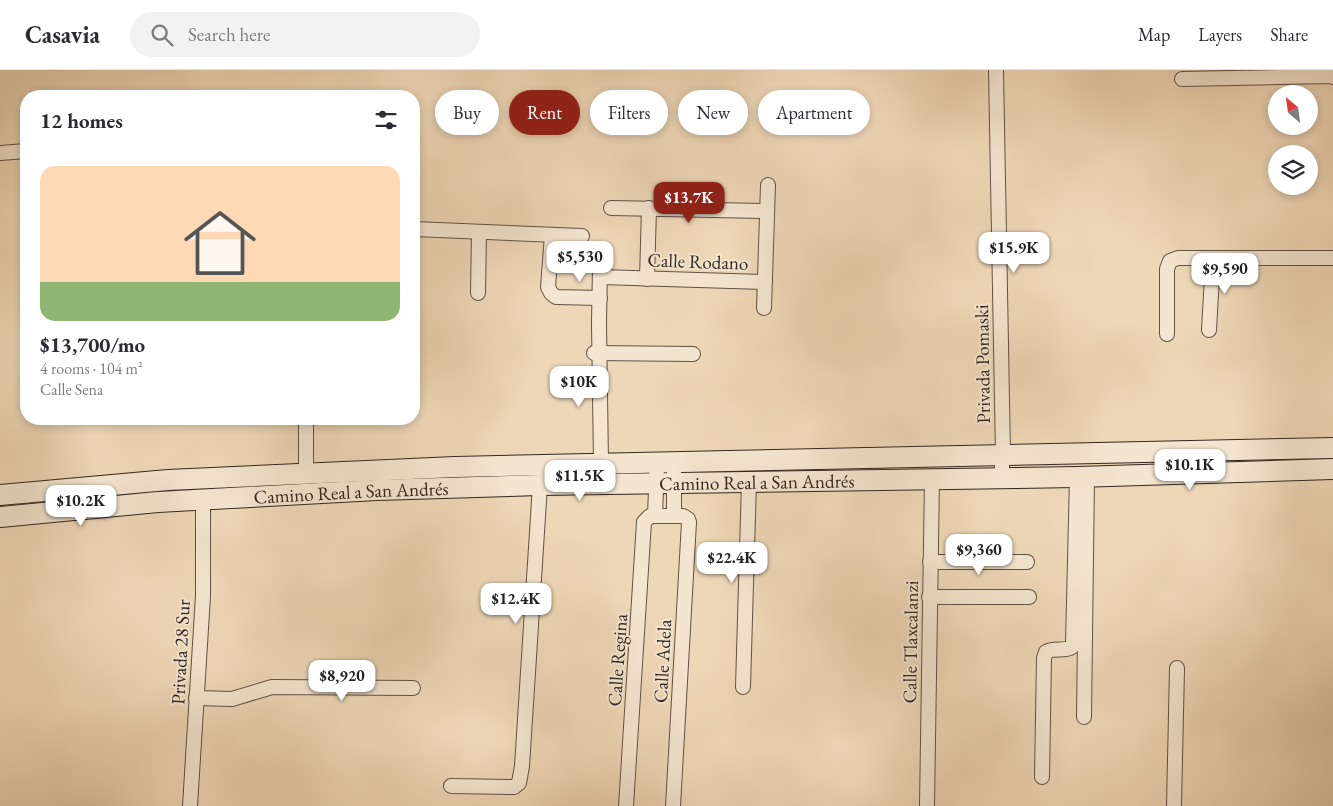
<!DOCTYPE html>
<html lang="en">
<head>
<meta charset="utf-8">
<style>
  :root { --surface:#fff; --page:#f2f2f3; --text:#2b2b33; --muted:#7c7c81; --line:#e1e1e2; --accent:#8f2418 }
  body { margin:0; font-family:"EB Garamond",serif; background:var(--page); color:var(--text); height:100vh; display:flex; flex-direction:column; font-size:19px; white-space:nowrap }
  * { box-sizing:border-box; margin:0 }
  p { font-size:16px; color:var(--muted) }
  .icon { flex:none; width:28px; height:28px; fill:none; stroke:currentColor; stroke-width:2; stroke-linecap:round; stroke-linejoin:round }
  .map { position:relative; flex:1; overflow:hidden }
  .drawer { position:absolute; left:20px; top:20px; width:400px; height:335px; display:flex; flex-direction:column; background:var(--surface); border-radius:20px; box-shadow:0 2px 8px #0003 }
  .drawer>* { flex:none }
  .hud { position:absolute; left:435px; top:20px; width:475px; height:45px; display:flex; gap:10px }
  .needle { width:32px; rotate:331deg }
  .controls { position:absolute; left:1268px; top:15px; display:grid; gap:10px }
  .controls a { display:grid; place-items:center; width:50px; height:50px; border-radius:50%; background:var(--surface); box-shadow:0 2px 8px #0003; font-size:25px }
  .price { position:absolute; translate:-50% -42px; padding:0 11px; border-radius:10px; background:#fff; color:#222; font-size:16px; line-height:32px; filter:drop-shadow(0 1px 2px #0008) }
  .price::after { content:''; position:absolute; left:50%; top:30px; width:15px; height:11px; margin-left:-8px; background:inherit; clip-path:polygon(0 0,100% 0,50% 100%) }
  .price.on { background:var(--accent); color:#fff }
  ul { padding:0; list-style:none }
  li { display:grid; align-content:center; gap:10px; height:265px; padding:0 20px }
  li+li { border-top:1px solid var(--line) }
  li span { display:grid; place-items:center; height:155px; border-radius:15px; color:#555 }
  li>.icon { margin-inline-start:auto }
  span .icon { width:90px; height:90px; fill:#fffc; stroke-width:1 }
  li b { font-size:21px }
  h2 { display:flex; justify-content:space-between; align-items:center; height:60px; padding:0 20px; font-size:21px }
  .chip { padding:0 18px; border-radius:22px; background:var(--surface); box-shadow:0 2px 8px #0003; font-size:18px; line-height:45px }
  .chip.on { background:var(--accent); color:#fff }
  header { display:flex; align-items:center; gap:30px; box-sizing:border-box; height:70px; padding:0 25px; background:var(--surface); border-bottom:1px solid var(--line) }
  header strong { font-size:24px }
  nav { display:flex; gap:28px; margin-inline-start:auto; font-size:18px }
  .search { width:350px; height:45px; background:var(--page); display:flex; align-items:center; gap:12px; box-sizing:border-box; padding:0 18px; border-radius:28px; color:var(--muted); font-size:19px }
  .map>svg:first-child { display:block }
  .lines { fill:none; stroke-linecap:round; stroke-linejoin:round }
  .minor-casing { stroke:#615244; stroke-width:16 }
  .secondary-casing { stroke:#32261e; stroke-width:22 }
  .minor { stroke:#f4e5d0; stroke-width:14 }
  .secondary { stroke:#f4e5d0; stroke-width:20 }
  .labels { text-anchor:middle; stroke-width:4; stroke-linejoin:round; paint-order:stroke }
  .street-label { font-size:19px; fill:#32261e; stroke:#f4e5d0 }
</style>
</head>
<body>
<header>
<strong>Casavia</strong>
<div class="search"><svg class="icon" aria-label="search" viewBox="0 0 24 24"><circle cx="10" cy="10" r="6"/><path d="M15 15l6 6"/></svg>Search here</div>
<nav><a>Map</a><a>Layers</a><a>Share</a></nav>
</header>
<div class="map">
<svg width="1333" height="736" viewBox="0 0 1333 736">
  <rect width="100%" height="100%" fill="#eed7b7"/>
  <filter id="stains"><feTurbulence type="fractalNoise" baseFrequency=".004" numOctaves="4"/><feColorMatrix values="0 0 0 0 .2 0 0 0 0 .09 0 0 0 0 .02 0 0 0 .5 -.17"/></filter>
  <radialGradient id="worn" r=".72"><stop offset=".6" stop-color="#630" stop-opacity="0"/><stop offset="1" stop-color="#630" stop-opacity=".3"/></radialGradient>
  <g class="lines">
    <g class="minor-casing">
      <g id="minor">
        <path d="M 996,0 L 1003,385 L 1001,407"/>
        <path d="M 1182,9 L 1328,6 L 1333,7"/>
        <path d="M 0,83 L 26,81"/>
        <path d="M 611,138 L 767,141"/>
        <path d="M 414,159 L 582,166"/>
        <path d="M 552,165 L 548,217 L 551,223 L 556,227 L 600,228"/>
        <path d="M 600,195 L 599,253 L 601,393"/>
        <path d="M 600,207 L 765,212"/>
        <path d="M 647,209 L 649,138"/>
        <path d="M 478,223 L 479,162"/>
        <path d="M 764,238 L 768,115"/>
        <path d="M 1209,260 L 1213,188"/>
        <path d="M 1167,264 L 1167,199 L 1170,191 L 1178,188 L 1333,188"/>
        <path d="M 594,283 L 693,284"/>
        <path d="M 306,349 L 306,403"/>
        <path d="M 655,446 L 657,393"/>
        <path d="M 674,446 L 674,392"/>
        <path d="M 930,492 L 1027,492"/>
        <path d="M 929,527 L 1029,527"/>
        <path d="M 743,617 L 749,412"/>
        <path d="M 196,628 L 232,629 L 272,617 L 413,618"/>
        <path d="M 1084,647 L 1087,406"/>
        <path d="M 1042,707 L 1044,588 L 1046,582 C 1054,577 1064,582 1072,577 L 1073,574 L 1077,407"/>
        <path d="M 451,716 L 514,717 L 519,713 L 522,696 L 540,415"/>
        <path d="M 190,736 L 203,526 L 203,430"/>
        <path d="M 626,736 L 644,452 L 650,446 L 683,446 L 688,449 L 689,452 L 673,736"/>
        <path d="M 927,736 L 932,409"/>
        <path d="M 1174,736 L 1177,598"/>
      </g>
    </g>
    <g class="secondary-casing">
      <g id="secondary">
        <path d="M 0,425 L 168,410 L 455,397 L 1333,378"/>
        <path id="s1" d="M 0,447 L 158,432 L 377,420 L 540,415 L 1077,407 L 1333,399"/>
      </g>
    </g>
    <use href="#minor" class="minor"/>
    <use href="#secondary" class="secondary"/>
  </g>
  <g class="labels">
    <g class="street-label">
      <text transform="translate(698 191) rotate(2)" y="7">Calle Rodano</text>
      <text transform="translate(982 294) rotate(-91)" y="7">Privada Pomaski</text>
      <text dy="7" stroke="none"><textPath href="#s1" startOffset="758">Camino Real a San Andrés</textPath></text>
      <text dy="7" stroke="none"><textPath href="#s1" startOffset="352">Camino Real a San Andrés</textPath></text>
      <text transform="translate(910 572) rotate(-89)" y="7">Calle Tlaxcalanzi</text>
      <text transform="translate(180 582) rotate(-87)" y="7">Privada 28 Sur</text>
      <text transform="translate(617 590) rotate(-86)" y="7">Calle Regina</text>
      <text transform="translate(662 591) rotate(-87)" y="7">Calle Adela</text>
    </g>
  </g>
  <rect width="100%" height="100%" filter="url(#stains)"/>
  <rect width="100%" height="100%" fill="url(#worn)"/>
</svg>
<div class="controls">
<a><svg class="needle" viewBox="-14 -14 28 28"><path d="M0-13l5 13h-10z" fill="#e53935"/><path d="M0 13l5-13h-10z" fill="#7c7c81"/></svg></a>
<a><svg class="icon" aria-label="layers" viewBox="0 0 24 24"><path d="M12 4l9 5-9 5-9-5zM3 14l9 5 9-5"/></svg></a>
</div>
<b class="price on" style="left:689px;top:154px">$13.7K</b>
<b class="price" style="left:1014px;top:204px">$15.9K</b>
<b class="price" style="left:580px;top:213px">$5,530</b>
<b class="price" style="left:1225px;top:225px">$9,590</b>
<b class="price" style="left:579px;top:338px">$10K</b>
<b class="price" style="left:1190px;top:421px">$10.1K</b>
<b class="price" style="left:580px;top:432px">$11.5K</b>
<b class="price" style="left:81px;top:457px">$10.2K</b>
<b class="price" style="left:979px;top:506px">$9,360</b>
<b class="price" style="left:732px;top:514px">$22.4K</b>
<b class="price" style="left:516px;top:555px">$12.4K</b>
<b class="price" style="left:342px;top:632px">$8,920</b>
<div class="hud">
<a class="chip">Buy</a>
<a class="chip on">Rent</a>
<a class="chip">Filters</a>
<a class="chip">New</a>
<a class="chip">Apartment</a>
</div>
<section class="drawer">
<h2>12 homes<svg class="icon" aria-label="filters" viewBox="0 0 24 24"><path d="M4 7h16M4 17h16"/><circle cx="9" cy="7" r="2"/><circle cx="15" cy="17" r="2"/></svg></h2>
<ul>
<li><span style="background:linear-gradient(#ffd9b3 75%,#8fb573 0)"><svg class="icon" aria-label="home" viewBox="0 0 24 24"><path d="M3 11l9-7 9 7M6 9v11h12V9"/></svg></span><div><b>$13,700/mo</b><p>4 rooms · 104 m²</p><p>Calle Sena</p></div></li>
</ul>
</section>
</div>
</body>
</html>
